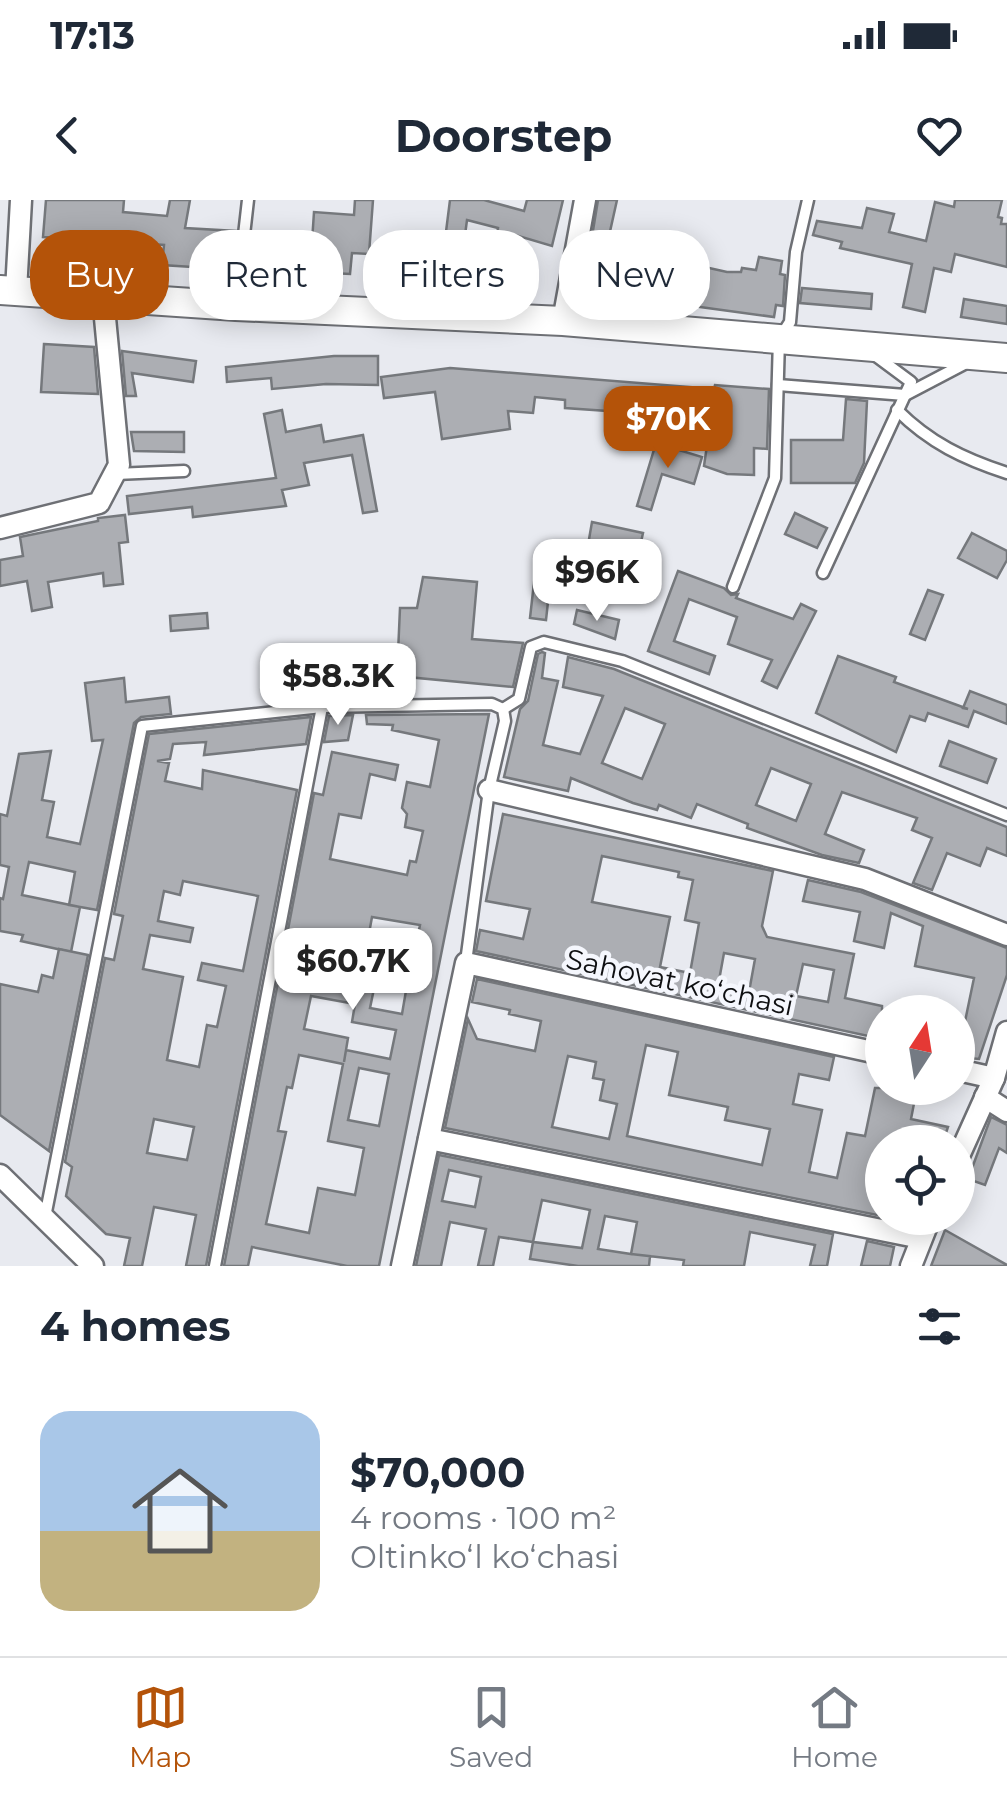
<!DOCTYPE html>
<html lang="en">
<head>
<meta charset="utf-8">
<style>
  :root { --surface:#fff; --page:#f6f6f7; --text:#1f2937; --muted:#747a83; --line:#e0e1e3; --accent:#b45309 }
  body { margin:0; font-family:Montserrat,sans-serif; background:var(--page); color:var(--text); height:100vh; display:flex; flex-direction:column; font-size:38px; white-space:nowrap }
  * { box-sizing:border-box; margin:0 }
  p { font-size:32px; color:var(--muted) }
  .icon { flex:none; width:55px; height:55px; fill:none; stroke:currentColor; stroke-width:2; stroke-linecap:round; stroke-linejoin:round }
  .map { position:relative; height:1066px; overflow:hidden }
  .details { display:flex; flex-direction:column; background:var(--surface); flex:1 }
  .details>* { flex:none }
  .banner { position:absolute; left:30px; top:30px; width:948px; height:90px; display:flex; gap:20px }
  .needle { width:65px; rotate:12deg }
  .fabs { position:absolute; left:865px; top:795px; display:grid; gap:20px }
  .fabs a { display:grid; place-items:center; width:110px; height:110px; border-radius:50%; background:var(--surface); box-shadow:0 5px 25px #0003; font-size:50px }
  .price { position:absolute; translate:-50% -85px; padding:0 22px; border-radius:20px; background:#fff; color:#222; font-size:32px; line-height:65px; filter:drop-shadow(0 2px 5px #0008) }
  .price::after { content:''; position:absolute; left:50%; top:60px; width:30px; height:22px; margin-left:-15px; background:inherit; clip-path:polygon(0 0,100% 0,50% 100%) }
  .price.on { background:var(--accent); color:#fff }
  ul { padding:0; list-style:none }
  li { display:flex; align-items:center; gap:30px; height:250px; padding:0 40px }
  li span { display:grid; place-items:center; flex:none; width:280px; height:200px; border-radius:30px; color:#555 }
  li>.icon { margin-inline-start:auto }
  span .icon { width:120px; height:120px; fill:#fffc; stroke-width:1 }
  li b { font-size:42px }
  h2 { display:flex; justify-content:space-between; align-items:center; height:120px; padding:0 40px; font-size:42px }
  .tag { padding:0 35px; border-radius:40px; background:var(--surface); box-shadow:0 5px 25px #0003; font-size:35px; line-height:90px }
  .tag.on { background:var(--accent); color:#fff }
  .status { display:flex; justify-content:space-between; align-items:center; height:70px; padding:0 50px; background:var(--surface); direction:ltr }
  .status svg { height:28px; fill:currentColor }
  header { display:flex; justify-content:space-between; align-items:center; height:130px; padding:0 40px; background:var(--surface); font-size:45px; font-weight:700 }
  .dock { display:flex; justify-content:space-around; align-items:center; height:140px; border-top:2px solid var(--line); background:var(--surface); font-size:28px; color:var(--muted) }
  .dock a { display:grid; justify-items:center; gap:5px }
  .dock .on { color:var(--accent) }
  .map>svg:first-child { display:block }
  .building { fill:#acaeb3; stroke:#75787c; stroke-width:2.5; fill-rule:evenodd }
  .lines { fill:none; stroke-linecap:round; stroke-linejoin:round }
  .lane-casing { stroke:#6e7075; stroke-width:15 }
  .street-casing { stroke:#6e7075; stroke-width:25 }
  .secondary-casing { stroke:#6e7075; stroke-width:32 }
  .lane { stroke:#fff; stroke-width:10 }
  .street { stroke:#fff; stroke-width:20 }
  .secondary { stroke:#fff; stroke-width:28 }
  .labels { text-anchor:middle; stroke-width:9; stroke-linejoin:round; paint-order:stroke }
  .street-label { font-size:28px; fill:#0e0f11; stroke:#f5f7fd }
</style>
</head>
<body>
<div class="status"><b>17:13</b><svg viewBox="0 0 49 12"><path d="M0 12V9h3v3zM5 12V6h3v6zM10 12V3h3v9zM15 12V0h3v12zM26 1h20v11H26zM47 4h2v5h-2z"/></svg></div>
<header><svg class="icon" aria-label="back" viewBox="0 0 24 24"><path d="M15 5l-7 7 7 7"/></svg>Doorstep<svg class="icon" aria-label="heart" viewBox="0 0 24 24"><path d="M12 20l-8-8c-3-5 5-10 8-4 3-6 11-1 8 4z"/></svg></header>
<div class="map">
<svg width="1007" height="1066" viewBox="0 0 1007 1066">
  <rect width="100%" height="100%" fill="#e8eaf0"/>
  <g class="building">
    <path d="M 46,0 L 124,0 L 123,12 L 167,16 L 170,0 L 190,0 L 185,28 L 236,31 L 231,70 L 216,69 L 216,60 L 209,60 L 208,68 L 162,65 L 164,45 L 43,37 Z"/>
    <path d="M 355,0 L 373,0 L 369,54 L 352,53 L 350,74 L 310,72 L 314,12 L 354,15 Z"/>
    <path d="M 450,0 L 484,0 L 524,11 L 527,0 L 563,0 L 552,46 L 512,34 L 504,100 L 490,98 L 491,85 L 440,79 ZM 467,20 L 498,28 L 493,69 L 461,65 Z"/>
    <path d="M 598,0 L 617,0 L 609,36 L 644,44 L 642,53 L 727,72 L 741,72 L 742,68 L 756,70 L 759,57 L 782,61 L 780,74 L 785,75 L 783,106 L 776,105 L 774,117 L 700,107 L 656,98 L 659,83 L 626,76 L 621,99 L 588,92 L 593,68 L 587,67 Z"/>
    <path d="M 955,0 L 1002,0 L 998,17 L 1002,18 L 1001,24 L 1007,24 L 1007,67 L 955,54 L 951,72 L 934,68 L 925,112 L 903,107 L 912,64 L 840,48 L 842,42 L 813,35 L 817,21 L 862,28 L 867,8 L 894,14 L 889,32 L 926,41 L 935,2 L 954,7 Z"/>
    <path d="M 802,88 L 872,94 L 871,109 L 800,103 Z"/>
    <path d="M 964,99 L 1007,106 L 1007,124 L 961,117 Z"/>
    <path d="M 44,144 L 94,147 L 98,194 L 41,192 Z"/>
    <path d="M 122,151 L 196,161 L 193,182 L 132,173 L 136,196 L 126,196 Z"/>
    <path d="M 334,156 L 378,156 L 378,185 L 326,184 L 272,189 L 271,178 L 227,182 L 226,167 Z"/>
    <path d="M 450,168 L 714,189 L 715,185 L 769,189 L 767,249 L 754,248 L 754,275 L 727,274 L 704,266 L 713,204 L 669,198 L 665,215 L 565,208 L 565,200 L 535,197 L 533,213 L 508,211 L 510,229 L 442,239 L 435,192 L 384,198 L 381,177 Z"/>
    <path d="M 846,199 L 867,201 L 864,263 L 855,283 L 791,283 L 791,240 L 843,240 Z"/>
    <path d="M 282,210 L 286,232 L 321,225 L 324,242 L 363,235 L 377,311 L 363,313 L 352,255 L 304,263 L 309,285 L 282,290 L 286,306 L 193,317 L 192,307 L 129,314 L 127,296 L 276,278 L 264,214 Z"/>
    <path d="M 131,232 L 184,232 L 184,252 L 134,251 Z"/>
    <path d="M 656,243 L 702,257 L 694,284 L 662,274 L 651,310 L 637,306 Z"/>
    <path d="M 795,313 L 827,328 L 817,348 L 785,334 Z"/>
    <path d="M 125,315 L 128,342 L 119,343 L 123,384 L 104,386 L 103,373 L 48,382 L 52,407 L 32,411 L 27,381 L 0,386 L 0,360 L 23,356 L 20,337 L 98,321 L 98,318 Z"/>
    <path d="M 592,322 L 643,333 L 638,356 L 588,345 Z"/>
    <path d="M 972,333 L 1007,351 L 1007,360 L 997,378 L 958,358 Z"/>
    <path d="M 537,356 L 553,357 L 546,420 L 530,418 Z"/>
    <path d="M 678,371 L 724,388 L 731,395 L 738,394 L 736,398 L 793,419 L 801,404 L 816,411 L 777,488 L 762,481 L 772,460 L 728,444 L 737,417 L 689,399 L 674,441 L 715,456 L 709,474 L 648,451 Z"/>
    <path d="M 423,377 L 477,382 L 472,439 L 523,443 L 513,487 L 397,476 L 400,408 L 417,408 Z"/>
    <path d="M 928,390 L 943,395 L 925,440 L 910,434 Z"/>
    <path d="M 577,410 L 619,420 L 615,439 L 574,424 Z"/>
    <path d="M 207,413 L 208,428 L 171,431 L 170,416 Z"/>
    <path d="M 542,452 L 545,453 L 542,478 L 558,481 L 543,545 L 580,554 L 603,496 L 563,487 L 568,457 L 614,469 L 1007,627 L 1007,656 L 987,648 L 980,666 L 947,653 L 932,690 L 913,683 L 932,638 L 912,630 L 917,618 L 842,592 L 825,634 L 864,650 L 859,663 L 822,655 L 747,628 L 748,624 L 697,604 L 691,618 L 659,605 L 657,610 L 633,603 L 571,578 L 568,591 L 504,577 L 520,509 L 528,501 L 538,454 ZM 625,508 L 665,524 L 642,579 L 602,563 ZM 771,568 L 811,584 L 796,621 L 756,605 Z"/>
    <path d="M 838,456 L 896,477 L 894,482 L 968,509 L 963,508 L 970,491 L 1007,505 L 1007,524 L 974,511 L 968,527 L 928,513 L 925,521 L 910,516 L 896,552 L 816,513 Z"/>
    <path d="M 124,478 L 126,502 L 169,497 L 171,514 L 141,517 L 134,523 L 97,710 L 69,705 L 75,672 L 29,662 L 22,695 L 80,707 L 71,752 L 21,741 L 23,735 L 0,731 L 0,698 L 3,699 L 9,667 L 0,665 L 0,614 L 7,616 L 19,554 L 51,551 L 42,600 L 54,602 L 47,637 L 80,644 L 103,540 L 92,541 L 85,483 Z"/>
    <path d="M 489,514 L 379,1066 L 347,1066 L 252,1047 L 248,1066 L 224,1066 L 314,593 L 323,595 L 332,552 L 398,565 L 395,580 L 370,574 L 361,618 L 339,614 L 330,659 L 407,675 L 410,661 L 416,662 L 423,631 L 405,627 L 407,614 L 402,608 L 407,582 L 430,587 L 439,540 L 392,530 L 393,525 L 367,524 L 366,515 ZM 372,717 L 420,725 L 411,770 L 364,761 ZM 376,779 L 407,785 L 402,814 L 370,808 ZM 311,796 L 355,804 L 352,822 L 396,830 L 390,859 L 346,850 L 344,862 L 348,838 L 304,829 ZM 299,855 L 343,864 L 328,941 L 364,948 L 355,995 L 318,988 L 309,1033 L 266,1024 L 286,932 L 278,931 L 287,887 L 292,888 ZM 359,868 L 389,874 L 379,926 L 348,920 Z"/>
    <path d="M 353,515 L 348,540 L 324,542 L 329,516 Z"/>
    <path d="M 311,517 L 306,544 L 204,555 L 206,542 L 173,544 L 170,559 L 157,561 L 169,563 L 165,581 L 202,589 L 203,570 L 297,590 L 206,1066 L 186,1066 L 196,1015 L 154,1007 L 142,1066 L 124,1066 L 130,1038 L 106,1034 L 66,996 L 72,967 L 65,962 L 105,758 L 114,760 L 123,716 L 114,714 L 149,534 ZM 183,681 L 258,696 L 243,771 L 202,763 L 198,780 L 226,786 L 217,827 L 207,825 L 199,867 L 167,860 L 183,777 L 143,769 L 150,735 L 190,742 L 193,728 L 158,721 L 164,691 L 180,695 ZM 154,919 L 194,927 L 187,960 L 147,953 Z"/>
    <path d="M 949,541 L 996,559 L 987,583 L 940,566 Z"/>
    <path d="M 503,614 L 773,671 L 762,726 L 767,737 L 854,754 L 845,798 L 882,806 L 882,839 L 476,751 L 480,730 L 523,739 L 530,709 L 486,701 ZM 602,656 L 679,672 L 678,677 L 693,680 L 685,720 L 699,723 L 690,773 L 660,767 L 670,717 L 592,702 ZM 724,753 L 755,759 L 749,792 L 718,786 ZM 803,764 L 834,770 L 828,802 L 796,796 Z"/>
    <path d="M 808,680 L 861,692 L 1007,748 L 1007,775 L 979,859 L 958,857 L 958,836 L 962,836 L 974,778 L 915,766 L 923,726 L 891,713 L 884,748 L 854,741 L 860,712 L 803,701 Z"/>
    <path d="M 59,749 L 88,755 L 49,951 L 0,915 L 0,784 L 38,792 L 42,775 L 53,778 Z"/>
    <path d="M 477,779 L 834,857 L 829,880 L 799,874 L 793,904 L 822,910 L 809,972 L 837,978 L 847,933 L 865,936 L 875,888 L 917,888 L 911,919 L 948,927 L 943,942 L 882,942 L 882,961 L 875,995 L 882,997 L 882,1016 L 445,928 L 468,819 L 477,839 L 535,851 L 541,821 L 509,814 L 510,810 L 472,802 ZM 646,845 L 678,852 L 669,895 L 728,907 L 725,920 L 770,929 L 762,965 L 627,936 ZM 568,856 L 596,862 L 593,878 L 604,880 L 600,900 L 617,904 L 609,939 L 552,927 Z"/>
    <path d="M 991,917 L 1007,925 L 1007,953 L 999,948 L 985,985 L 968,979 Z"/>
    <path d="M 439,955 L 833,1034 L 827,1066 L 810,1066 L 815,1045 L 750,1032 L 744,1066 L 683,1066 L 684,1060 L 631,1054 L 650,1056 L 649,1066 L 578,1066 L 530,1059 L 533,1042 L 582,1048 L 590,1010 L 542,1000 L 533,1042 L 499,1037 L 493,1066 L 478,1066 L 486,1029 L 450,1022 L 441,1066 L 416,1066 ZM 449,970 L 481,977 L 475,1007 L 442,1001 ZM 605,1016 L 637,1022 L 631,1054 L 598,1049 Z"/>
    <path d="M 945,1030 L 1007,1065 L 1007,1066 L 931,1066 Z"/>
    <path d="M 867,1041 L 894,1047 L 890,1066 L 861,1066 Z"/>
  </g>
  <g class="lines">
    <g class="lane-casing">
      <g id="lane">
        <path d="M 236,105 L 248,0"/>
        <path d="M 778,185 L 905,195 L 966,163"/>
        <path d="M 897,210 C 930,243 964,259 1007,273"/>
        <path d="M 116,274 L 184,271"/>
        <path d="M 823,373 L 911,182 L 876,156"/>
        <path d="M 733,387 L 775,278 L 779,139 L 790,122 L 796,52 L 808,0"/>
        <path d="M 503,509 L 519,499 L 531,447 L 544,442 L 622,461 L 1007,615"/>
        <path d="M 45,1017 L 142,526 L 322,507 L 492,504 L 503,509 L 505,521 L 489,590 L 466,762"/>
        <path d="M 215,1066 L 322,507"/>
      </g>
    </g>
    <g class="street-casing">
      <g id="street">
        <path d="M 16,91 L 21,0"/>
        <path d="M 563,121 L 585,0"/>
        <path d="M 0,328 L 99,303 L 119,265 L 103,97"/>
        <path d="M 489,590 L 865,679 L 1007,735"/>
        <path d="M 958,870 L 994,878"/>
        <path d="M 985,897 L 1007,911"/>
        <path d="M 429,939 L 921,1038"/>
        <path d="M 958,958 L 994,878 L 1007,832"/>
        <path d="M 0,975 L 93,1066"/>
        <path d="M 402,1066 L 466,763 L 882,854"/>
        <path d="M 911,1066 L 930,1018"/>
      </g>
    </g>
    <g class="secondary-casing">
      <path id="secondary" d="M 0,90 L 236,106 L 563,121 L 1007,158"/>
    </g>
    <use href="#lane" class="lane"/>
    <use href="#street" class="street"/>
    <use href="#secondary" class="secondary"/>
  </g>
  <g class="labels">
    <g class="street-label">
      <text transform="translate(680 782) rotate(12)" y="10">Sahovat koʻchasi</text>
    </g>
  </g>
</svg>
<div class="fabs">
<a><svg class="needle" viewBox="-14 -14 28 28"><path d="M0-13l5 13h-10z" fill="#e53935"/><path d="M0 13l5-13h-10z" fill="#747a83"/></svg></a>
<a><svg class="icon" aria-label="locate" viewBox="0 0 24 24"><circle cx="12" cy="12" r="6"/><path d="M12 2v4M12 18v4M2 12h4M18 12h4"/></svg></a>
</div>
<b class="price on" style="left:668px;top:271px">$70K</b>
<b class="price" style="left:597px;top:424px">$96K</b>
<b class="price" style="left:338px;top:528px">$58.3K</b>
<b class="price" style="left:353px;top:813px">$60.7K</b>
<div class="banner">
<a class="tag on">Buy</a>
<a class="tag">Rent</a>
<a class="tag">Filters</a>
<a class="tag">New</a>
</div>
</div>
<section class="details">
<h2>4 homes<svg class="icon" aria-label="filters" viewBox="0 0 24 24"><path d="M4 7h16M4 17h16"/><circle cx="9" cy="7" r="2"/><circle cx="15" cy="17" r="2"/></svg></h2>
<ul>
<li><span style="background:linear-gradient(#a9c7e8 60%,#c2b280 0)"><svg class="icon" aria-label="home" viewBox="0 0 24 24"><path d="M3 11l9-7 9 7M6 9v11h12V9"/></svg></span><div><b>$70,000</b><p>4 rooms · 100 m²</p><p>Oltinkoʻl koʻchasi</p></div></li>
</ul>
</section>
<nav class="dock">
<a class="on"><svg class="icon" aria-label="map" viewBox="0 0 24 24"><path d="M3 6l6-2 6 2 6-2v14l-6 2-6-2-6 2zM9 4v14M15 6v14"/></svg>Map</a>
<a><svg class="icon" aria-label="saved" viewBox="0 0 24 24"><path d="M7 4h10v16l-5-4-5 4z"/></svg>Saved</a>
<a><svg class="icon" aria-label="home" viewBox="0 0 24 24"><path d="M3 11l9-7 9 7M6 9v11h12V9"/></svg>Home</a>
</nav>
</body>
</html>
